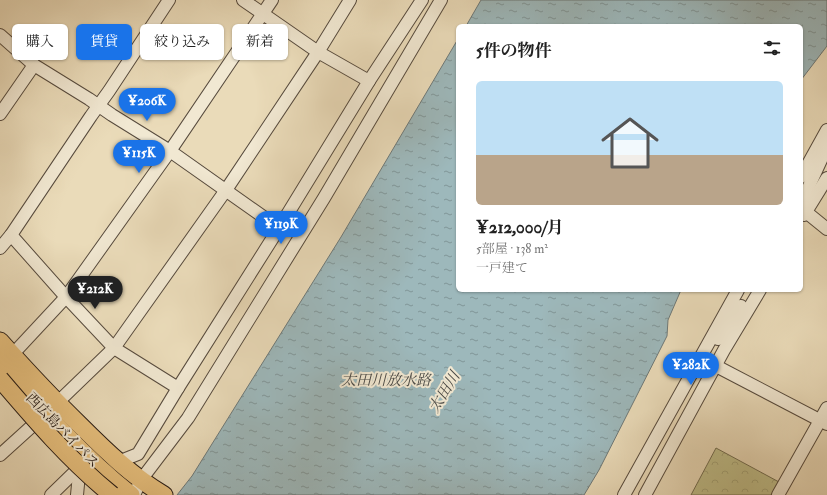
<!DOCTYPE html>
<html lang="ja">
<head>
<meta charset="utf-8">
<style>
  :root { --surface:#fff; --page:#f6f6f6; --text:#222; --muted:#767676; --accent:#1a73e8 }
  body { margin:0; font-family:"IM FELL Double Pica","Noto Serif JP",serif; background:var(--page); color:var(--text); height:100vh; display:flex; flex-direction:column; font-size:15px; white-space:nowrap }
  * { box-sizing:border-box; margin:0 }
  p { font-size:13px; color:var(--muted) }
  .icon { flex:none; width:22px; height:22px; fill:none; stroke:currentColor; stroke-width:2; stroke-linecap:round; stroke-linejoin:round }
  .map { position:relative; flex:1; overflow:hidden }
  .panel { position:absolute; left:456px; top:24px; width:347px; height:268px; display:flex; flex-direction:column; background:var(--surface); border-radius:6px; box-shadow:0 1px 3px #0004 }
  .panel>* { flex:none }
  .top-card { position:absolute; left:12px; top:24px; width:380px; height:36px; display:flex; gap:8px }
  .price { position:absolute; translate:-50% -34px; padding:0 9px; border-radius:14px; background:var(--accent); color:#fff; font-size:13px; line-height:26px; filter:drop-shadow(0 1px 2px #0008) }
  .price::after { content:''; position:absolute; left:50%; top:24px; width:12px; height:9px; margin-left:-6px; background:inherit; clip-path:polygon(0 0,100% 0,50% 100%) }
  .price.on { background:#222; color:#fff }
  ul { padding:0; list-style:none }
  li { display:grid; align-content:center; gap:8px; height:212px; padding:0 20px }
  li span { display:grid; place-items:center; height:124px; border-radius:6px; color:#555 }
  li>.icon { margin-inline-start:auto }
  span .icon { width:72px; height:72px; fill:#fffc; stroke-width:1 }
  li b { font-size:17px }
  h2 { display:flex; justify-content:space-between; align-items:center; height:48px; padding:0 20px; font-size:17px }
  .pill { padding:0 14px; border-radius:6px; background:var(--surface); box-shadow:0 1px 3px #0004; font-size:14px; line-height:36px }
  .pill.on { background:var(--accent); color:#fff }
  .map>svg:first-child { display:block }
  .park { fill:url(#park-crowns); stroke:#726c50 }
  .water { fill:url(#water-ripples); stroke:#6d7979 }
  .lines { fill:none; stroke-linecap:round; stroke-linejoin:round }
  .minor-casing { stroke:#574b3e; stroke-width:14 }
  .highway-casing { stroke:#261b15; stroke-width:19 }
  .minor { stroke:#f1e8d2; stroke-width:12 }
  .highway { stroke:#e5be7c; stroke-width:17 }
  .highway-bridge-casing { stroke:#261b15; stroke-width:19; stroke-linecap:butt }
  .highway-bridge { stroke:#e5be7c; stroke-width:17 }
  .labels { text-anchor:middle; stroke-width:4; stroke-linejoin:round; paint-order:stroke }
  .street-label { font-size:14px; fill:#261b15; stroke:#f1e8d2 }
  .water-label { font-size:15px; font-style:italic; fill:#4a4a47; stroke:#f1e8d2 }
</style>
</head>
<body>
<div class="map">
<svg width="827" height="495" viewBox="0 0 827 495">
  <defs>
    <pattern id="park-crowns" width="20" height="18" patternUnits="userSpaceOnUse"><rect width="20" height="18" fill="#bfbe8a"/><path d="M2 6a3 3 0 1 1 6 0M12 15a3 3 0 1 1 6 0" fill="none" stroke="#a4a376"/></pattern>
    <pattern id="water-ripples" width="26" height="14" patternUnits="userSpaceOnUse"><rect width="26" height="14" fill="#9db8bb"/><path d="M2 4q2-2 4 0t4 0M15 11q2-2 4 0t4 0" fill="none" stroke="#809597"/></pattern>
  </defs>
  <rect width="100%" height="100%" fill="#eadbb9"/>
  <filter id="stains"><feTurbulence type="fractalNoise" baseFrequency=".005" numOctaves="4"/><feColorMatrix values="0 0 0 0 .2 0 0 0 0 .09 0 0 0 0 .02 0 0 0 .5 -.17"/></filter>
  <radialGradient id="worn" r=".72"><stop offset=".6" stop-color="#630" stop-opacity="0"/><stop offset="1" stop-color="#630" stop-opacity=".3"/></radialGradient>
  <path class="park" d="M 716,448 L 779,482 L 771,495 L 691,495 Z"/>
  <g class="water">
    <path d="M 481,0 L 827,0 L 827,46 L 801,80 L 801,26 L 466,26 Z"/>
    <path d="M 458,39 L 458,290 L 681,290 L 668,320 L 667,336 L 599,470 L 584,495 L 177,495 L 192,476 L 341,237 Z"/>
  </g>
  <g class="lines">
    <g class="minor-casing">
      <g id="minor">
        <path d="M 243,0 L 318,52 L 369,81"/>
        <path d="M 0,35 L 34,65 L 89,99 L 112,115 L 170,151 L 279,228"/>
        <path d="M 0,114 L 34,65"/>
        <path d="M 801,177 L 827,130"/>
        <path d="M 806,212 L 827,229"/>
        <path d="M 801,214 L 806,212 L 804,197 L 827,147"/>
        <path d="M 804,215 L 827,178"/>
        <path d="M 11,235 L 66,297 L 114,348 L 178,388"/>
        <path d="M 0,248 L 11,235 L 91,116 L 109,91 L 169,0"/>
        <path d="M 718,339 L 741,306"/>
        <path d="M 12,355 L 66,297 L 170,151 L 272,0"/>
        <path d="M 716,366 L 827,424"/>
        <path d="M 57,403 L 114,348 L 226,190 L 318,52 L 350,0"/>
        <path d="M 0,455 L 42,417"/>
        <path d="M 118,462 L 138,454 L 178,388 L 279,228 L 369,81 L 422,0"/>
        <path d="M 51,495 L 86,461"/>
        <path d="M 77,495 L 79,474 L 84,466"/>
        <path d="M 134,495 L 141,480 L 188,418 L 201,397 L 324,198 L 441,0"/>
        <path d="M 624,495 L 738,290"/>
        <path d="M 645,495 L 724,350 L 760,290"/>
        <path d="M 778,495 L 827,408"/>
      </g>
    </g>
    <g class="highway-casing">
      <g id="highway">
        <path d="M 0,341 C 26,370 52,398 80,425 C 106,451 133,477 164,495"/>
        <path d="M 0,361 C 41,409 82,456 131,495"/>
      </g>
    </g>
    <use href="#minor" class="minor"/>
    <use href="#highway" class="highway"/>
    <g class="highway-bridge-casing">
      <path id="highway-bridge" d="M 0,379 C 35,420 70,461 112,495"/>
    </g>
    <use href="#highway-bridge" class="highway-bridge"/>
  </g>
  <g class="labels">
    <g class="street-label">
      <text transform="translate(63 430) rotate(46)" y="5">西広島バイパス</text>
    </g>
    <g class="water-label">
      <text x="386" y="385">太田川放水路</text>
      <text transform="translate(444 392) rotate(-59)" y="5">太田川</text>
    </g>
  </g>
  <rect width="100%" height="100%" filter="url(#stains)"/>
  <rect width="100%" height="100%" fill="url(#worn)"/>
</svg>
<b class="price" style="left:147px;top:122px">¥206K</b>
<b class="price" style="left:139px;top:174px">¥115K</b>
<b class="price" style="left:281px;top:245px">¥119K</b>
<b class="price on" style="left:95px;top:310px">¥212K</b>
<b class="price" style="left:691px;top:386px">¥282K</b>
<div class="top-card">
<a class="pill">購入</a>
<a class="pill on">賃貸</a>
<a class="pill">絞り込み</a>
<a class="pill">新着</a>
</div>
<section class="panel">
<h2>5件の物件<svg class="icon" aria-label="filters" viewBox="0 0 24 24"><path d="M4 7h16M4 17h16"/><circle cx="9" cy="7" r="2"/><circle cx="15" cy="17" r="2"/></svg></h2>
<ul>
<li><span style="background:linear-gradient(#bfe0f5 60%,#b9a48a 0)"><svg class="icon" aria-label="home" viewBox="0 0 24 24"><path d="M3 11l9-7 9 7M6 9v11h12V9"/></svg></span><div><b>¥212,000/月</b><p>5部屋 · 138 m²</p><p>一戸建て</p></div></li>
</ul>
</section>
</div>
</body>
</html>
